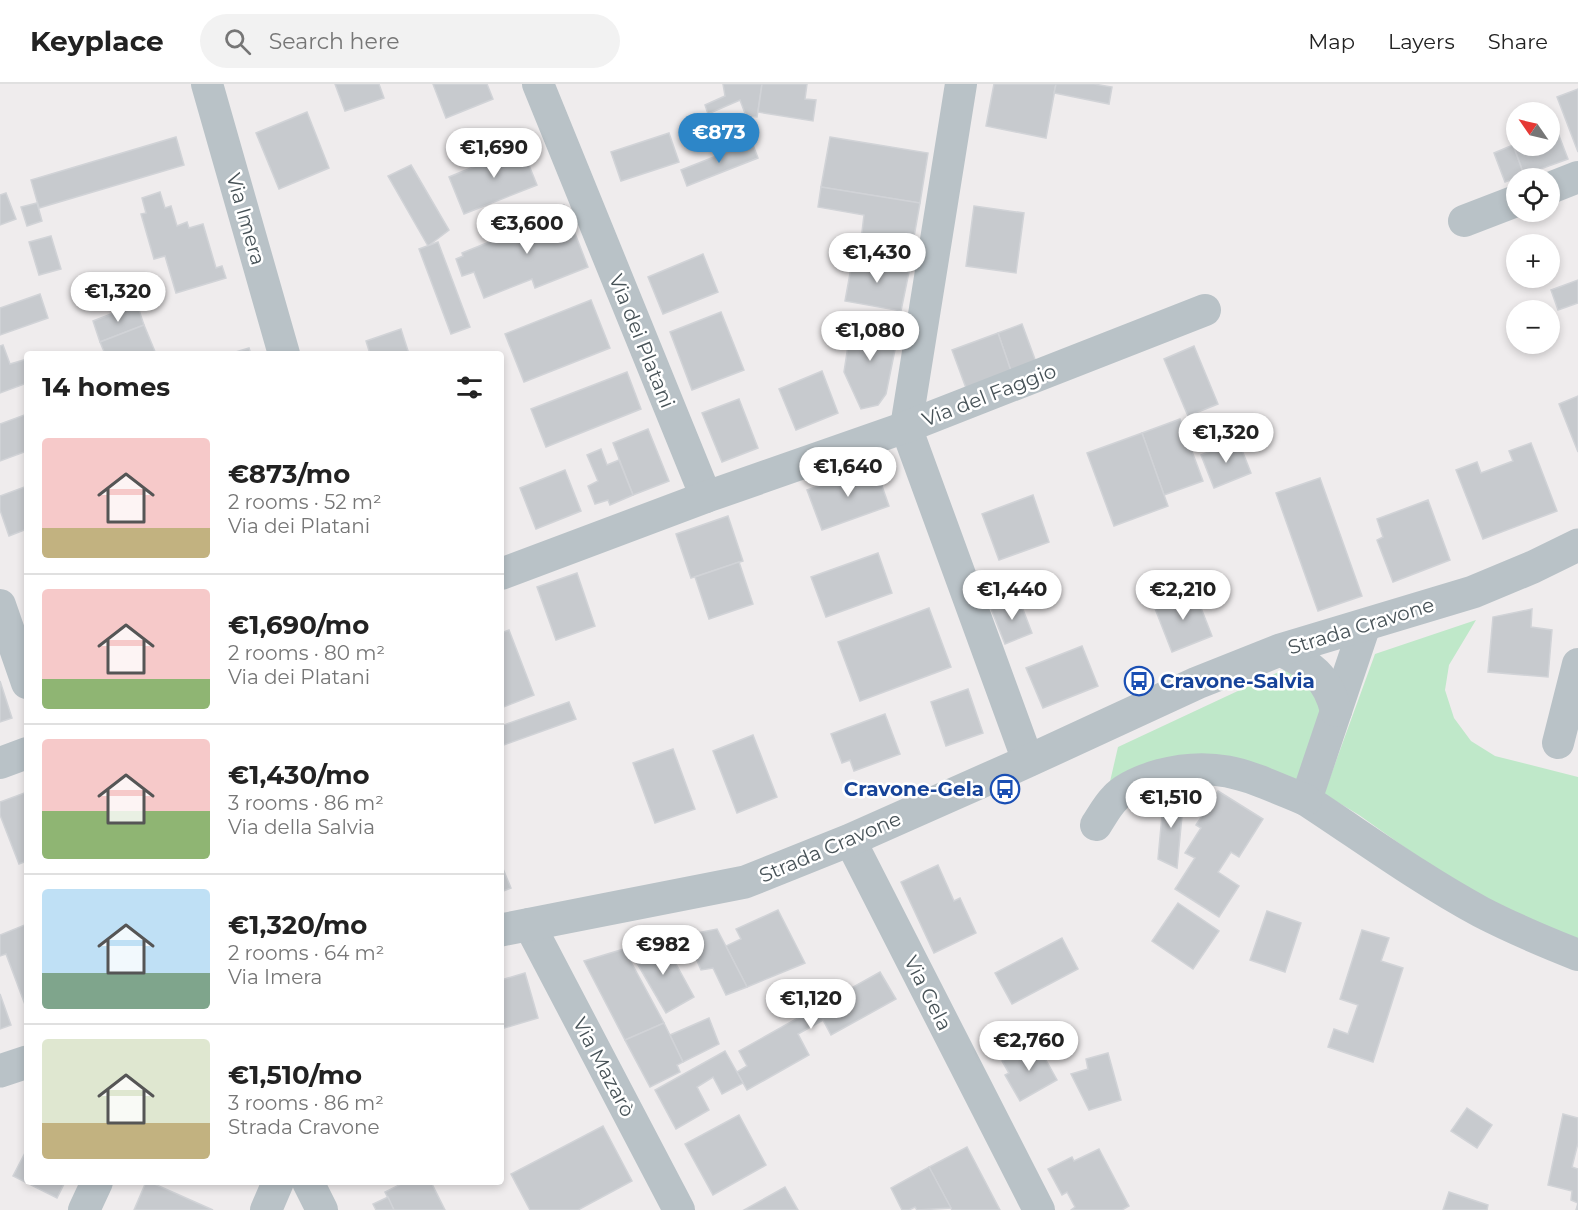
<!DOCTYPE html>
<html lang="en">
<head>
<meta charset="utf-8">
<style>
  :root { --surface:#fff; --page:#f2f2f2; --text:#222; --muted:#767676; --line:#e0e0e0; --accent:#2d86c8 }
  body { margin:0; font-family:Montserrat,sans-serif; background:var(--page); color:var(--text); height:100vh; display:flex; flex-direction:column; font-size:22px; white-space:nowrap }
  * { box-sizing:border-box; margin:0 }
  p { font-size:20px; color:var(--muted) }
  .icon { flex:none; width:33px; height:33px; fill:none; stroke:currentColor; stroke-width:2; stroke-linecap:round; stroke-linejoin:round }
  .map { position:relative; flex:1; overflow:hidden }
  .side { position:absolute; left:24px; top:267px; width:480px; height:834px; display:flex; flex-direction:column; background:var(--surface); border-radius:6px; box-shadow:0 3px 9px #0003 }
  .side>* { flex:none }
  .needle { width:39px; rotate:304deg }
  .buttons { position:absolute; left:1506px; top:18px; display:grid; gap:12px }
  .buttons a { display:grid; place-items:center; width:54px; height:54px; border-radius:50%; background:var(--surface); box-shadow:0 3px 9px #0003; font-size:30px }
  .price { position:absolute; translate:-50% -51px; padding:0 14px; border-radius:21px; background:#fff; color:#222; font-size:20px; line-height:39px; filter:drop-shadow(0 2px 3px #0008) }
  .price::after { content:''; position:absolute; left:50%; top:36px; width:18px; height:14px; margin-left:-9px; background:inherit; clip-path:polygon(0 0,100% 0,50% 100%) }
  .price.active { background:var(--accent); color:#fff }
  ul { padding:0; list-style:none }
  li { display:flex; align-items:center; gap:18px; height:150px; padding:0 18px }
  li+li { border-top:2px solid var(--line) }
  li span { display:grid; place-items:center; flex:none; width:168px; height:120px; border-radius:6px; color:#555 }
  li>.icon { margin-inline-start:auto }
  span .icon { width:72px; height:72px; fill:#fffc; stroke-width:1 }
  li b { font-size:26px }
  h2 { display:flex; justify-content:space-between; align-items:center; height:72px; padding:0 18px; font-size:26px }
  header { display:flex; align-items:center; gap:36px; box-sizing:border-box; height:84px; padding:0 30px; background:var(--surface); border-bottom:2px solid var(--line) }
  header strong { font-size:28px }
  nav { display:flex; gap:33px; margin-inline-start:auto; font-size:21px }
  .search { width:420px; height:54px; background:var(--page); display:flex; align-items:center; gap:15px; box-sizing:border-box; padding:0 21px; border-radius:33px; color:var(--muted); font-size:22px }
  .map>svg:first-child { display:block }
  .green { fill:#bfe8c9 }
  .building { fill:#c7cace; stroke:#d1d3d7; stroke-width:1.5 }
  .lines { fill:none; stroke-linecap:round; stroke-linejoin:round }
  .minor { stroke:#b9c2c7; stroke-width:32 }
  .tertiary { stroke:#b9c2c7; stroke-width:33 }
  .labels { text-anchor:middle; stroke-width:5; stroke-linejoin:round; paint-order:stroke }
  .street-label { font-size:20px; fill:#475257; stroke:#fff }
  .transit-label { font-size:20px; font-weight:bold; fill:#164399; stroke:#fff; text-anchor:start }
</style>
</head>
<body>
<header>
<strong>Keyplace</strong>
<div class="search"><svg class="icon" aria-label="search" viewBox="0 0 24 24"><circle cx="10" cy="10" r="6"/><path d="M15 15l6 6"/></svg>Search here</div>
<nav><a>Map</a><a>Layers</a><a>Share</a></nav>
</header>
<div class="map">
<svg width="1578" height="1126" viewBox="0 0 1578 1126">
  <rect width="100%" height="100%" fill="#efeced"/>
  <g class="green">
    <path d="M 1476,536 L 1449,581 L 1445,606 L 1454,634 L 1471,657 L 1495,672 L 1578,693 L 1578,856 L 1538,840 L 1451,796 L 1359,731 L 1324,710 L 1375,570 Z"/>
    <path d="M 1285,585 L 1323,613 L 1302,700 L 1269,685 L 1109,702 L 1118,663 Z"/>
  </g>
  <g class="building">
    <path d="M 335,0 L 379,0 L 384,14 L 345,27 Z"/>
    <path d="M 433,0 L 487,0 L 493,15 L 446,34 Z"/>
    <path d="M 723,0 L 762,0 L 757,33 L 746,32 L 740,16 L 708,30 L 705,21 L 725,12 Z"/>
    <path d="M 762,0 L 807,0 L 805,15 L 816,16 L 813,37 L 758,28 Z"/>
    <path d="M 994,0 L 1056,0 L 1046,54 L 986,42 Z"/>
    <path d="M 1056,0 L 1094,0 L 1112,3 L 1109,20 L 1054,9 Z"/>
    <path d="M 1578,5 L 1578,68 L 1557,13 Z"/>
    <path d="M 307,28 L 329,84 L 279,105 L 256,49 Z"/>
    <path d="M 1553,36 L 1568,75 L 1524,91 L 1510,52 L 1516,49 L 1516,62 L 1550,62 L 1550,37 Z"/>
    <path d="M 669,49 L 679,78 L 621,97 L 611,68 Z"/>
    <path d="M 176,53 L 184,81 L 39,124 L 31,96 Z"/>
    <path d="M 830,53 L 928,69 L 920,119 L 821,103 Z"/>
    <path d="M 752,58 L 758,74 L 687,102 L 681,86 Z"/>
    <path d="M 520,59 L 537,101 L 464,130 L 449,93 L 483,79 L 481,74 Z"/>
    <path d="M 1513,61 L 1524,91 L 1505,98 L 1494,69 Z"/>
    <path d="M 411,81 L 449,146 L 428,162 L 388,92 Z"/>
    <path d="M 821,103 L 920,119 L 912,164 L 861,156 L 864,131 L 818,123 Z"/>
    <path d="M 160,108 L 165,124 L 171,122 L 177,142 L 187,138 L 189,144 L 203,140 L 216,184 L 222,182 L 226,194 L 176,209 L 165,172 L 154,175 L 141,130 L 146,129 L 142,114 Z"/>
    <path d="M 6,109 L 16,135 L 0,141 L 0,111 Z"/>
    <path d="M 37,119 L 42,137 L 27,142 L 21,123 Z"/>
    <path d="M 564,121 L 588,183 L 535,204 L 532,195 L 484,214 L 474,188 L 462,192 L 456,175 L 463,172 L 462,169 L 519,146 L 517,140 Z"/>
    <path d="M 974,122 L 1024,129 L 1016,189 L 966,182 Z"/>
    <path d="M 51,152 L 61,185 L 39,191 L 29,158 Z"/>
    <path d="M 438,158 L 470,243 L 451,250 L 419,165 Z"/>
    <path d="M 703,170 L 718,208 L 663,230 L 648,193 Z"/>
    <path d="M 853,173 L 910,183 L 901,227 L 845,217 Z"/>
    <path d="M 1578,196 L 1578,219 L 1558,226 L 1551,206 Z"/>
    <path d="M 40,210 L 48,234 L 0,251 L 0,224 Z"/>
    <path d="M 591,216 L 610,264 L 524,298 L 505,250 Z"/>
    <path d="M 137,220 L 144,241 L 100,258 L 93,237 Z"/>
    <path d="M 721,228 L 744,286 L 692,306 L 670,248 Z"/>
    <path d="M 852,236 L 899,246 L 886,310 L 878,321 L 861,325 L 844,288 Z"/>
    <path d="M 1022,240 L 1036,278 L 1011,287 L 998,249 Z"/>
    <path d="M 144,241 L 156,270 L 105,270 L 100,258 Z"/>
    <path d="M 401,245 L 409,270 L 370,270 L 366,257 Z"/>
    <path d="M 998,249 L 1011,287 L 966,304 L 952,266 Z"/>
    <path d="M 3,261 L 10,280 L 27,275 L 27,299 L 0,309 L 0,262 Z"/>
    <path d="M 1194,262 L 1218,320 L 1188,332 L 1164,275 Z"/>
    <path d="M 249,264 L 251,270 L 229,270 Z"/>
    <path d="M 822,287 L 838,329 L 796,346 L 779,305 Z"/>
    <path d="M 627,288 L 641,325 L 546,363 L 531,325 Z"/>
    <path d="M 1578,312 L 1578,368 L 1559,320 Z"/>
    <path d="M 739,315 L 758,364 L 722,378 L 702,329 Z"/>
    <path d="M 27,330 L 27,367 L 0,377 L 0,340 Z"/>
    <path d="M 1180,335 L 1203,397 L 1164,411 L 1142,349 Z"/>
    <path d="M 648,345 L 669,397 L 633,411 L 613,359 Z"/>
    <path d="M 1142,349 L 1168,422 L 1114,442 L 1087,369 Z"/>
    <path d="M 1238,356 L 1251,389 L 1214,404 L 1201,371 Z"/>
    <path d="M 1531,359 L 1557,427 L 1483,455 L 1456,386 L 1477,378 L 1481,389 L 1513,377 L 1509,367 Z"/>
    <path d="M 601,365 L 607,381 L 619,376 L 633,411 L 610,421 L 608,416 L 595,420 L 588,402 L 598,397 L 587,371 Z"/>
    <path d="M 875,382 L 889,422 L 822,446 L 807,406 Z"/>
    <path d="M 565,386 L 581,427 L 536,445 L 520,404 Z"/>
    <path d="M 1320,394 L 1362,512 L 1318,527 L 1276,409 Z"/>
    <path d="M 27,402 L 27,445 L 9,452 L 0,426 L 0,412 Z"/>
    <path d="M 1033,411 L 1049,458 L 999,476 L 982,430 Z"/>
    <path d="M 1428,416 L 1450,476 L 1393,498 L 1377,456 L 1383,453 L 1377,435 Z"/>
    <path d="M 728,432 L 743,477 L 691,494 L 676,450 Z"/>
    <path d="M 878,469 L 892,509 L 826,533 L 811,493 Z"/>
    <path d="M 739,478 L 753,520 L 709,535 L 695,493 Z"/>
    <path d="M 577,489 L 595,542 L 556,556 L 537,503 Z"/>
    <path d="M 1194,506 L 1212,552 L 1172,568 L 1154,522 Z"/>
    <path d="M 1019,515 L 1032,549 L 1005,560 L 991,525 Z"/>
    <path d="M 929,524 L 951,583 L 860,617 L 838,558 Z"/>
    <path d="M 1532,525 L 1531,543 L 1552,546 L 1548,593 L 1488,588 L 1493,533 Z"/>
    <path d="M 509,546 L 534,611 L 501,624 L 501,549 Z"/>
    <path d="M 1082,562 L 1098,602 L 1043,624 L 1026,584 Z"/>
    <path d="M 0,597 L 12,634 L 0,638 Z"/>
    <path d="M 968,605 L 983,649 L 946,662 L 931,618 Z"/>
    <path d="M 569,618 L 576,635 L 501,662 L 501,642 Z"/>
    <path d="M 885,630 L 900,670 L 854,687 L 850,676 L 842,679 L 831,650 Z"/>
    <path d="M 753,651 L 777,713 L 737,729 L 713,667 Z"/>
    <path d="M 673,665 L 695,725 L 655,739 L 633,679 Z"/>
    <path d="M 1218,707 L 1263,735 L 1239,773 L 1231,768 L 1218,788 L 1239,802 L 1219,833 L 1175,805 L 1195,774 L 1185,769 L 1201,744 L 1196,741 Z"/>
    <path d="M 27,708 L 27,777 L 19,780 L 0,731 L 0,718 Z"/>
    <path d="M 1164,709 L 1184,711 L 1177,784 L 1158,775 Z"/>
    <path d="M 501,780 L 511,804 L 501,808 Z"/>
    <path d="M 938,781 L 954,817 L 960,814 L 976,849 L 934,869 L 901,798 Z"/>
    <path d="M 1178,819 L 1219,847 L 1193,885 L 1152,857 Z"/>
    <path d="M 778,826 L 805,879 L 747,903 L 726,862 L 741,855 L 736,845 Z"/>
    <path d="M 1267,827 L 1301,839 L 1285,888 L 1250,876 Z"/>
    <path d="M 27,840 L 27,926 L 6,870 L 0,872 L 0,851 Z"/>
    <path d="M 717,845 L 747,903 L 726,911 L 713,884 L 701,886 L 686,851 Z"/>
    <path d="M 1362,846 L 1389,854 L 1381,877 L 1403,884 L 1373,978 L 1328,963 L 1334,945 L 1348,950 L 1358,921 L 1340,915 Z"/>
    <path d="M 1062,854 L 1078,885 L 1012,920 L 995,889 Z"/>
    <path d="M 664,858 L 694,913 L 666,929 L 631,869 Z"/>
    <path d="M 624,865 L 664,939 L 625,956 L 584,877 Z"/>
    <path d="M 880,888 L 896,915 L 831,951 L 823,936 L 798,950 L 809,971 L 747,1006 L 737,988 L 747,982 L 739,967 Z"/>
    <path d="M 525,889 L 538,934 L 501,945 L 501,896 Z"/>
    <path d="M 0,910 L 11,941 L 0,945 Z"/>
    <path d="M 709,934 L 719,960 L 683,978 L 670,951 Z"/>
    <path d="M 664,939 L 683,978 L 677,981 L 680,988 L 650,1003 L 625,956 Z"/>
    <path d="M 1036,958 L 1057,996 L 1020,1017 L 1005,991 L 1009,989 L 1002,977 Z"/>
    <path d="M 725,967 L 743,999 L 722,1010 L 713,993 L 697,1003 L 709,1026 L 676,1045 L 655,1006 Z"/>
    <path d="M 1108,969 L 1121,1016 L 1089,1026 L 1071,990 L 1088,985 L 1086,975 Z"/>
    <path d="M 1467,1024 L 1492,1041 L 1477,1064 L 1451,1047 Z"/>
    <path d="M 1563,1030 L 1578,1034 L 1578,1059 L 1572,1083 L 1578,1085 L 1578,1126 L 1576,1126 L 1578,1119 L 1571,1116 L 1572,1107 L 1548,1101 Z"/>
    <path d="M 739,1031 L 766,1081 L 713,1111 L 685,1060 Z"/>
    <path d="M 603,1042 L 632,1097 L 578,1126 L 530,1126 L 511,1090 Z"/>
    <path d="M 967,1063 L 1000,1126 L 952,1126 L 929,1083 Z"/>
    <path d="M 27,1065 L 27,1098 L 65,1098 L 57,1114 L 13,1092 Z"/>
    <path d="M 1099,1065 L 1129,1122 L 1122,1126 L 1071,1126 L 1075,1123 L 1067,1108 L 1062,1111 L 1048,1085 L 1072,1073 L 1074,1077 Z"/>
    <path d="M 929,1083 L 951,1124 L 917,1126 L 915,1123 L 909,1126 L 902,1126 L 891,1104 Z"/>
    <path d="M 146,1098 L 150,1098 L 213,1126 L 134,1126 Z"/>
    <path d="M 405,1098 L 431,1098 L 445,1126 L 394,1126 L 385,1108 Z"/>
    <path d="M 785,1103 L 798,1126 L 744,1126 Z"/>
    <path d="M 1449,1108 L 1488,1121 L 1487,1126 L 1443,1126 Z"/>
    <path d="M 388,1113 L 394,1126 L 376,1126 L 373,1120 Z"/>
  </g>
  <g class="lines">
    <g class="minor">
      <path d="M 207,0 L 284,270"/>
      <path d="M 538,0 L 706,413"/>
      <path d="M 961,0 L 906,343 L 1028,677"/>
      <path d="M 1550,104 L 1578,93"/>
      <path d="M 1464,137 L 1516,117"/>
      <path d="M 501,490 L 706,413 L 906,343 L 1205,226"/>
      <path d="M 0,521 L 27,599"/>
      <path d="M 1365,541 L 1306,716 C 1364,754 1420,795 1481,828 C 1512,844 1545,858 1578,871"/>
      <path d="M 1280,566 C 1309,580 1328,593 1336,627"/>
      <path d="M 1558,659 L 1578,580"/>
      <path d="M 0,679 L 27,669"/>
      <path d="M 1096,741 C 1102,732 1107,722 1115,714 C 1125,703 1146,695 1160,691 C 1219,675 1252,694 1306,716"/>
      <path d="M 850,756 L 1039,1126"/>
      <path d="M 529,840 L 679,1126"/>
      <path d="M 308,1098 L 322,1126"/>
      <path d="M 84,1126 L 97,1098"/>
      <path d="M 266,1126 L 278,1098"/>
    </g>
    <g class="tertiary">
      <path d="M 501,846 L 745,798 L 850,756 L 1028,677 L 1197,599 L 1280,566 L 1473,508 L 1533,483 L 1578,461"/>
      <path d="M 0,987 L 27,978"/>
    </g>
  </g>
  <defs>
    <g id="bus-ring" transform="scale(1.5)"><circle r="9.5" fill="#fff" stroke="#1a4fb4" stroke-width="1.5"/><path d="M-5-6H5V4H4V6H2V4H-2V6H-4V4H-5ZM-3.5-4V0h7V-4ZM-3.5 1.2v1.5H-2V1.2ZM2 1.2v1.5H3.5V1.2Z" fill="#1a4fb4"/></g>
  </defs>
  <g fill-rule="evenodd">
    <use href="#bus-ring" x="1139" y="597"/>
    <use href="#bus-ring" x="1005" y="705"/>
  </g>
  <g class="labels">
    <g class="street-label">
      <text transform="translate(246 135) rotate(74)" y="7">Via Imera</text>
      <text transform="translate(642 257) rotate(68)" y="7">Via dei Platani</text>
      <text transform="translate(989 311) rotate(-21)" y="7">Via del Faggio</text>
      <text transform="translate(1361 542) rotate(-17)" y="7">Strada Cravone</text>
      <text transform="translate(830 763) rotate(-23)" y="7">Strada Cravone</text>
      <text transform="translate(928 909) rotate(63)" y="7">Via Gela</text>
      <text transform="translate(604 983) rotate(62)" y="7">Via Mazarò</text>
    </g>
    <g class="transit-label">
      <text x="1160" y="604">Cravone-Salvia</text>
      <text x="984" y="712" text-anchor="end">Cravone-Gela</text>
    </g>
  </g>
</svg>
<div class="buttons">
<a><svg class="needle" viewBox="-14 -14 28 28"><path d="M0-13l5 13h-10z" fill="#e53935"/><path d="M0 13l5-13h-10z" fill="#767676"/></svg></a>
<a><svg class="icon" aria-label="locate" viewBox="0 0 24 24"><circle cx="12" cy="12" r="6"/><path d="M12 2v4M12 18v4M2 12h4M18 12h4"/></svg></a>
<a>+</a>
<a>−</a>
</div>
<b class="price active" style="left:719px;top:80px">€873</b>
<b class="price" style="left:494px;top:95px">€1,690</b>
<b class="price" style="left:527px;top:171px">€3,600</b>
<b class="price" style="left:877px;top:200px">€1,430</b>
<b class="price" style="left:118px;top:239px">€1,320</b>
<b class="price" style="left:870px;top:278px">€1,080</b>
<b class="price" style="left:1226px;top:380px">€1,320</b>
<b class="price" style="left:848px;top:414px">€1,640</b>
<b class="price" style="left:1012px;top:537px">€1,440</b>
<b class="price" style="left:1183px;top:537px">€2,210</b>
<b class="price" style="left:1171px;top:745px">€1,510</b>
<b class="price" style="left:663px;top:892px">€982</b>
<b class="price" style="left:811px;top:946px">€1,120</b>
<b class="price" style="left:1029px;top:988px">€2,760</b>
<section class="side">
<h2>14 homes<svg class="icon" aria-label="filters" viewBox="0 0 24 24"><path d="M4 7h16M4 17h16"/><circle cx="9" cy="7" r="2"/><circle cx="15" cy="17" r="2"/></svg></h2>
<ul>
<li><span style="background:linear-gradient(#f6c9c9 75%,#c2b280 0)"><svg class="icon" aria-label="home" viewBox="0 0 24 24"><path d="M3 11l9-7 9 7M6 9v11h12V9"/></svg></span><div><b>€873/mo</b><p>2 rooms · 52 m²</p><p>Via dei Platani</p></div></li>
<li><span style="background:linear-gradient(#f6c9c9 75%,#8fb573 0)"><svg class="icon" aria-label="home" viewBox="0 0 24 24"><path d="M3 11l9-7 9 7M6 9v11h12V9"/></svg></span><div><b>€1,690/mo</b><p>2 rooms · 80 m²</p><p>Via dei Platani</p></div></li>
<li><span style="background:linear-gradient(#f6c9c9 60%,#8fb573 0)"><svg class="icon" aria-label="home" viewBox="0 0 24 24"><path d="M3 11l9-7 9 7M6 9v11h12V9"/></svg></span><div><b>€1,430/mo</b><p>3 rooms · 86 m²</p><p>Via della Salvia</p></div></li>
<li><span style="background:linear-gradient(#bfe0f5 70%,#7fa58c 0)"><svg class="icon" aria-label="home" viewBox="0 0 24 24"><path d="M3 11l9-7 9 7M6 9v11h12V9"/></svg></span><div><b>€1,320/mo</b><p>2 rooms · 64 m²</p><p>Via Imera</p></div></li>
<li><span style="background:linear-gradient(#dfe7d0 70%,#c2b280 0)"><svg class="icon" aria-label="home" viewBox="0 0 24 24"><path d="M3 11l9-7 9 7M6 9v11h12V9"/></svg></span><div><b>€1,510/mo</b><p>3 rooms · 86 m²</p><p>Strada Cravone</p></div></li>
</ul>
</section>
</div>
</body>
</html>
